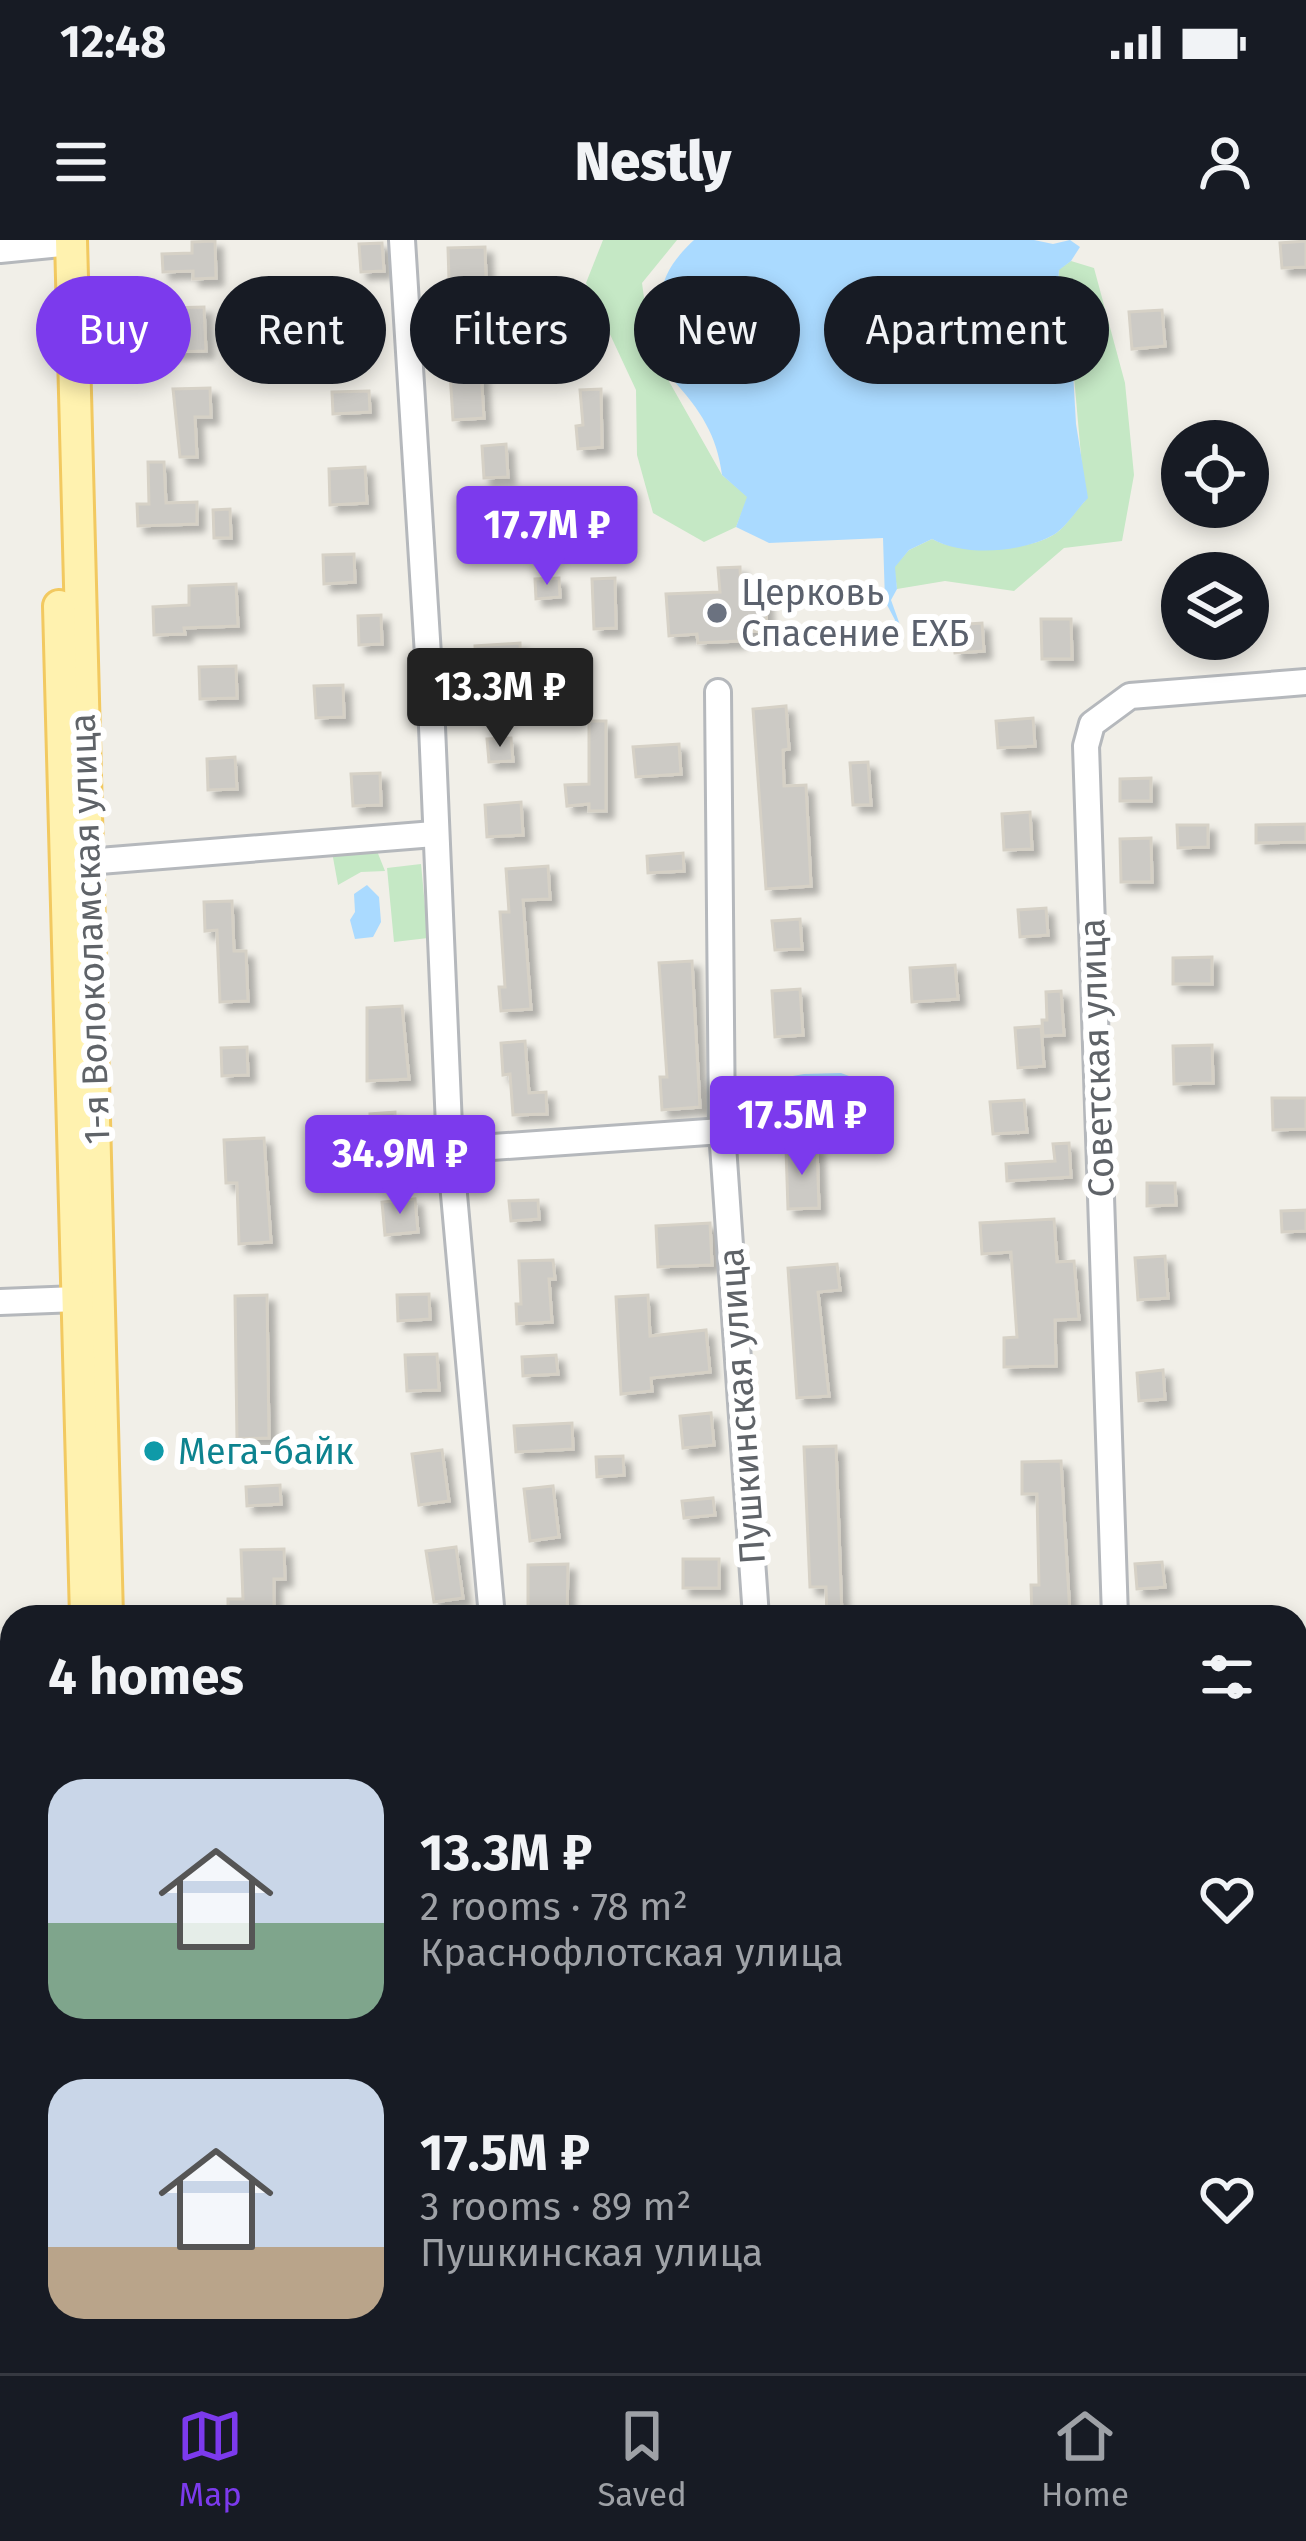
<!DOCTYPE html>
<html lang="en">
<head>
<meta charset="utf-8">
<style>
  :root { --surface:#171b24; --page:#242831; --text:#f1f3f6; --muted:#9ea1a6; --line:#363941; --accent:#7c3aed }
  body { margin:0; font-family:"Fira Sans",sans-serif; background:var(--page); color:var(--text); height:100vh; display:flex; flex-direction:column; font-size:45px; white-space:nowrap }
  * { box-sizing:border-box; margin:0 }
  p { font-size:39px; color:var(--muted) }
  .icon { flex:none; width:66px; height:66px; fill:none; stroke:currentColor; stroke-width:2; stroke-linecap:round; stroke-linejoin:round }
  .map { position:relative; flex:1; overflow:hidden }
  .drawer { position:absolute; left:0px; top:1365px; width:1308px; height:768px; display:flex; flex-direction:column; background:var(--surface); border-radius:36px 36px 0 0; box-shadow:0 6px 18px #0003 }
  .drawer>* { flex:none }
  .hud { position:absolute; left:36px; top:36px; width:1236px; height:108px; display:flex; gap:24px }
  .buttons { position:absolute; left:1161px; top:180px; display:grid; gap:24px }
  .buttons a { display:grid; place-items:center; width:108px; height:108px; border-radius:50%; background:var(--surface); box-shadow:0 6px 18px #0003; font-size:60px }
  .price { position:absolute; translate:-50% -102px; padding:0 27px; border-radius:12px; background:var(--accent); color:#fff; font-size:39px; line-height:78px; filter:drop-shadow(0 3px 6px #0008) }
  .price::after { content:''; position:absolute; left:50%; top:72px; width:36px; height:27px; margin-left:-18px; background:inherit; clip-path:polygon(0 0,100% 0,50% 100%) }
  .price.current { background:#222; color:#fff }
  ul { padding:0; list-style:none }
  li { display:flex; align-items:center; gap:36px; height:300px; padding:0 48px }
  li span { display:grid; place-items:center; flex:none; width:336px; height:240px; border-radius:36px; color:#555 }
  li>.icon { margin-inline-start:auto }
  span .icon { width:144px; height:144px; fill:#fffc; stroke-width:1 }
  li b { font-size:51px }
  h2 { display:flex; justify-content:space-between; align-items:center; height:144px; padding:0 48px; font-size:51px }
  .chip { padding:0 42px; border-radius:54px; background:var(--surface); box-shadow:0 6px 18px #0003; font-size:42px; line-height:108px }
  .chip.current { background:var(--accent); color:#fff }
  .status { display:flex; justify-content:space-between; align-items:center; height:84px; padding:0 60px; background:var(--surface); direction:ltr }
  .status svg { height:33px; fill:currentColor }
  header { display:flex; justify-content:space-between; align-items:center; height:156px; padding:0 48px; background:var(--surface); font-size:54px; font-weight:800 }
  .tabs { display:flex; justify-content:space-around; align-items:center; height:168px; border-top:3px solid var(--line); background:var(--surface); font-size:33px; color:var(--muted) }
  .tabs a { display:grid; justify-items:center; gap:6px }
  .tabs .current { color:var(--accent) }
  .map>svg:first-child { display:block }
  .green { fill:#c5e8c5 }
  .water { fill:#aadaff }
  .building { fill:#cccac5; stroke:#d6d1c6; stroke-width:3; filter:url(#shadow) }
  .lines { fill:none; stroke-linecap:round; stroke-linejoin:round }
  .minor-casing { stroke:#b5b8bc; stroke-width:30 }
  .major-casing { stroke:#f2c960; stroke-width:36 }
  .minor { stroke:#fff; stroke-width:24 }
  .major { stroke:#fff2af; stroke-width:30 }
  .worship-dot { fill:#6b7280; stroke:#fff; stroke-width:4.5 }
  .culture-dot { fill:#0f9aa8; stroke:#fff; stroke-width:4.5 }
  .labels { text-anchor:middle; stroke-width:12; stroke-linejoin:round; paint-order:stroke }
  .worship-label { font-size:36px; fill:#5b616d; stroke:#fff; text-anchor:start }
  .street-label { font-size:36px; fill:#5f6368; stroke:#fff }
  .culture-label { font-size:36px; fill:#0d838f; stroke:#fff; text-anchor:start }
</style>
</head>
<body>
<div class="status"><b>12:48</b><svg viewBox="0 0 49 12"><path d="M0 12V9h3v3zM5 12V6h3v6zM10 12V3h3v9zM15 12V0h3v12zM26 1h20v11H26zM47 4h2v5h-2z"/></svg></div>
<header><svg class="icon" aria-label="menu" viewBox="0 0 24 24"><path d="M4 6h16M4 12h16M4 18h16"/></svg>Nestly<svg class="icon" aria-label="person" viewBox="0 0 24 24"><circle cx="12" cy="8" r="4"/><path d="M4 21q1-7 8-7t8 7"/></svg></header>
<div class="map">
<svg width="1306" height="2133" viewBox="0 0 1306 2133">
  <defs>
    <filter id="shadow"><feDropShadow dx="7" dy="7" stdDeviation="3" flood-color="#0004"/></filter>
  </defs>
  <rect width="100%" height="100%" fill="#f1efe8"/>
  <g class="green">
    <path d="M 603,0 L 677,0 L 642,43 L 648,87 L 666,136 L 722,235 L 748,257 L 736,287 L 704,302 L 653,273 L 637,215 L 636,150 L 586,43 Z"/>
    <path d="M 1071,21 L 1094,28 L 1125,143 L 1134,235 L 1122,301 L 1064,308 L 1014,351 L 945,341 L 897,349 L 894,327 L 909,310 L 932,299 C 960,315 1036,312 1060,290 C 1069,282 1076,270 1085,261 L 1072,114 L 1055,97 L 1059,29 Z"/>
    <path d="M 377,611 L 385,631 L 361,632 L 338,645 L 332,612 Z"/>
    <path d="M 421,624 L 428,698 L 394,702 L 387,628 Z"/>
  </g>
  <g class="water">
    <path d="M 694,0 L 1034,0 L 1053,4 L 1070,0 L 1080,7 L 1071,21 L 1059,30 L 1055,97 L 1072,114 L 1076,184 L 1088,258 C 1078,268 1067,286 1055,294 C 1022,313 965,317 932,299 L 909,310 L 895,327 L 897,349 L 891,360 L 900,385 L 898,398 L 888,407 L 887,398 L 895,380 L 885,361 L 883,298 L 769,303 L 736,287 L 747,257 L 722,235 C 717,195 700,170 674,141 L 676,118 L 667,104 L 672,87 C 648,55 669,23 694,0 Z"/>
    <path d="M 367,645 L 379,657 L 381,682 L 373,697 L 355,699 L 350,680 L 355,672 L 354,654 Z"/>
    <path d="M 841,833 L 849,836 C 849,849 851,865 843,875 C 829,894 781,888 767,876 L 770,840 L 804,834 Z"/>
  </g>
  <g class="building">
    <path d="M 215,1 L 216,38 L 193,39 L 193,31 L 163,32 L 162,14 L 192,13 L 192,2 Z"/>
    <path d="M 1306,1 L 1306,27 L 1282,28 L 1280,3 Z"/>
    <path d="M 382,3 L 384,31 L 361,32 L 359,4 Z"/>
    <path d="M 485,7 L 486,39 L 449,40 L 448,8 Z"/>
    <path d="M 204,67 L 206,111 L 169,112 L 167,68 Z"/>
    <path d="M 1162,70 L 1165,106 L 1132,109 L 1129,72 Z"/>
    <path d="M 476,83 L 477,99 L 446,100 L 445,84 Z"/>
    <path d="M 481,131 L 484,178 L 453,180 L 450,133 Z"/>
    <path d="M 210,148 L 211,177 L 195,177 L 197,217 L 180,217 L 173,149 Z"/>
    <path d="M 601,149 L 602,207 L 578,209 L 576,186 L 583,185 L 580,150 Z"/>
    <path d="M 369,151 L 370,172 L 333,174 L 332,152 Z"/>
    <path d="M 506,204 L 508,237 L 484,238 L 482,206 Z"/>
    <path d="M 148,222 L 164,222 L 166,263 L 197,262 L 197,284 L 138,286 L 137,264 L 149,264 Z"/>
    <path d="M 365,227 L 367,263 L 330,265 L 329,229 Z"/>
    <path d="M 230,269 L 231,298 L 214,298 L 213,270 Z"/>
    <path d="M 506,271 L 508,304 L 484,305 L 482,273 Z"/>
    <path d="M 354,314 L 355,342 L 324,344 L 323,315 Z"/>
    <path d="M 740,327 L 741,350 L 765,349 L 767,391 L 738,392 L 739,401 L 698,403 L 697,394 L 669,396 L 666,354 L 720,352 L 718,328 Z"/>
    <path d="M 559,338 L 560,357 L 536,359 L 535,339 Z"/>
    <path d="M 615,338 L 616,388 L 594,389 L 592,339 Z"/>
    <path d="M 236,344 L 238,386 L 184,388 L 185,394 L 154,395 L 153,367 L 189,365 L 189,346 Z"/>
    <path d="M 381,375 L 382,404 L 359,405 L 358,376 Z"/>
    <path d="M 1041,379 L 1071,379 L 1072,419 L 1042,419 Z"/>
    <path d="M 982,383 L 984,411 L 955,413 L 953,385 Z"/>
    <path d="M 520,403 L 522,439 L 477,442 L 475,406 Z"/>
    <path d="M 236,426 L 237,458 L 200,459 L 199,427 Z"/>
    <path d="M 343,445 L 344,477 L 316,478 L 314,446 Z"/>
    <path d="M 786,466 L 789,509 L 783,510 L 784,546 L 806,545 L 811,646 L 766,649 L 753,469 Z"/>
    <path d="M 1033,478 L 1035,506 L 998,508 L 996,481 Z"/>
    <path d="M 589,481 L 606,481 L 606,571 L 589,571 L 589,564 L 567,566 L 565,545 L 589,544 Z"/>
    <path d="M 511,498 L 513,521 L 489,522 L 487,499 Z"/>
    <path d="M 679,504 L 681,534 L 636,537 L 633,507 Z"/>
    <path d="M 235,517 L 237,549 L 208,550 L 207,519 Z"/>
    <path d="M 868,522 L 871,565 L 853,565 L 850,523 Z"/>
    <path d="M 380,533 L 381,565 L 353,566 L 351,534 Z"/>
    <path d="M 1151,538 L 1151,561 L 1120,561 L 1120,539 Z"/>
    <path d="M 521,562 L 523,595 L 487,597 L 485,565 Z"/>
    <path d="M 1030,572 L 1032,609 L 1004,610 L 1002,574 Z"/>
    <path d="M 1306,584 L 1306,602 L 1256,603 L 1256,585 Z"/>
    <path d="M 1177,585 L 1208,585 L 1208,607 L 1178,608 Z"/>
    <path d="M 1151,598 L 1152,642 L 1121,642 L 1120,599 Z"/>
    <path d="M 683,613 L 684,631 L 648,633 L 647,616 Z"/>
    <path d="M 548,626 L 550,659 L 523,660 L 531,769 L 501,771 L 499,747 L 505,747 L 500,672 L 509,672 L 506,629 Z"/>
    <path d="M 232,661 L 234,711 L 246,711 L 248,761 L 220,762 L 217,690 L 205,691 L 204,662 Z"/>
    <path d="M 1046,668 L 1048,695 L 1020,697 L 1018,670 Z"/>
    <path d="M 800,679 L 802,709 L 775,710 L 772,681 Z"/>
    <path d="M 1212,717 L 1212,744 L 1173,744 L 1173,718 Z"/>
    <path d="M 692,721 L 700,867 L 662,870 L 660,837 L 667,837 L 659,723 Z"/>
    <path d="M 955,725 L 958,759 L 912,762 L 910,728 Z"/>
    <path d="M 800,749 L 803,795 L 775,797 L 772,751 Z"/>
    <path d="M 1061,751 L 1064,795 L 1043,796 L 1042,780 L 1047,780 L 1046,752 Z"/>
    <path d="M 402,766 L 409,839 L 367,841 L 367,768 Z"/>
    <path d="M 1041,786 L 1044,826 L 1018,828 L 1015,788 Z"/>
    <path d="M 525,801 L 529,853 L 546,852 L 547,874 L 513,875 L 510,834 L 503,835 L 501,803 Z"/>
    <path d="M 1212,805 L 1213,843 L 1174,844 L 1173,806 Z"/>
    <path d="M 247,807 L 248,835 L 222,836 L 221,808 Z"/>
    <path d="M 1272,858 L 1306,858 L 1306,889 L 1273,890 Z"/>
    <path d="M 1024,860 L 1027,892 L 993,894 L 990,862 Z"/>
    <path d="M 395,872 L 396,900 L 371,901 L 370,874 Z"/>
    <path d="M 264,898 L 271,1002 L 239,1004 L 237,943 L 226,943 L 224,900 Z"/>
    <path d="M 1069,903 L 1071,937 L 1007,941 L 1006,924 L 1055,921 L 1053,904 Z"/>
    <path d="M 817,907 L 819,968 L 788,969 L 786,908 Z"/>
    <path d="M 1147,943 L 1175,943 L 1176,965 L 1147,966 Z"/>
    <path d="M 415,959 L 418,992 L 385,995 L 382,962 Z"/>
    <path d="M 538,960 L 539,979 L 511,981 L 509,961 Z"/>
    <path d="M 1306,970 L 1306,991 L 1282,992 L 1281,971 Z"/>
    <path d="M 1054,979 L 1057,1022 L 1074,1021 L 1079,1079 L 1055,1080 L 1056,1126 L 1004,1127 L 1004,1098 L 1017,1097 L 1011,1012 L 982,1014 L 980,983 Z"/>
    <path d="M 710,983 L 712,1025 L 658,1027 L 656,986 Z"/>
    <path d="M 1165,1016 L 1168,1058 L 1138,1060 L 1135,1018 Z"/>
    <path d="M 553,1020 L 555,1039 L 549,1039 L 552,1082 L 517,1084 L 516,1064 L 521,1064 L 519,1021 Z"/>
    <path d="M 837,1024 L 840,1050 L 818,1052 L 829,1156 L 797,1158 L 788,1028 Z"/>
    <path d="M 429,1054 L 430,1079 L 398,1081 L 397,1055 Z"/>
    <path d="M 267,1055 L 269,1198 L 237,1199 L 235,1056 Z"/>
    <path d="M 648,1055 L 650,1096 L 706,1090 L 710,1132 L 651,1138 L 652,1151 L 621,1154 L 616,1057 Z"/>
    <path d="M 437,1114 L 439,1150 L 407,1151 L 405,1115 Z"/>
    <path d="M 556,1115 L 558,1134 L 523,1136 L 522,1117 Z"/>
    <path d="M 1163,1130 L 1165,1159 L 1139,1161 L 1137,1133 Z"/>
    <path d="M 711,1173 L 714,1205 L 683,1208 L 680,1176 Z"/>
    <path d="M 572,1183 L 573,1209 L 516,1212 L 514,1186 Z"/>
    <path d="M 836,1206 L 842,1377 L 827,1377 L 826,1347 L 810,1347 L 804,1207 Z"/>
    <path d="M 442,1210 L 449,1261 L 419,1265 L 412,1214 Z"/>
    <path d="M 623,1216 L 624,1235 L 597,1237 L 596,1217 Z"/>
    <path d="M 1061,1221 L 1070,1375 L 1032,1376 L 1031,1345 L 1039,1345 L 1037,1254 L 1022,1254 L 1022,1222 Z"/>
    <path d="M 280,1245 L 281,1264 L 247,1266 L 246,1247 Z"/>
    <path d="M 553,1246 L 559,1297 L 530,1301 L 524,1249 Z"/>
    <path d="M 713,1258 L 715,1275 L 684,1278 L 682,1261 Z"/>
    <path d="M 456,1307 L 463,1358 L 434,1362 L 426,1311 Z"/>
    <path d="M 284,1309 L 285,1339 L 274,1339 L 274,1377 L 228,1377 L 228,1359 L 243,1359 L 241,1310 Z"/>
    <rect x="683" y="1319" width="36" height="29"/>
    <path d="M 1162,1322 L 1165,1347 L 1137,1349 L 1135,1324 Z"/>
    <path d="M 568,1324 L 567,1377 L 528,1377 L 528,1325 Z"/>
  </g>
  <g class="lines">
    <g class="minor-casing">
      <g id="minor">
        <path d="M 402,0 L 431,463 L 450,910 L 492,1377"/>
        <path d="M 0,10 L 71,3"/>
        <path d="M 718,452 L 722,891 L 756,1377"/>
        <path d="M 87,622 L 434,594"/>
        <path d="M 450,910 L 722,891"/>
        <path d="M 0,1062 L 77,1059"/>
        <path d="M 1115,1377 L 1086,506 L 1092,484 L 1130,456 L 1306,442"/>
        <path d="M 1296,1577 L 1306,1576"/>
        <path d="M 1296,1674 L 1306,1673"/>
        <path d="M 0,1760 L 12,1756"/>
        <path d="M 1296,1894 L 1306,1893"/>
        <path d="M 1296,2052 L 1306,2050"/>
        <path d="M 252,2121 L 257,2133"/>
        <path d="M 401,2121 L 402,2133"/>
        <path d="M 546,2121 L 547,2133"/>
        <path d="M 640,2121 L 641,2133"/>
        <path d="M 312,2130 L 352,2121"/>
        <path d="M 87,2133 L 117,2121"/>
        <path d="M 146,2133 L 147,2121"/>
      </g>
    </g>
    <g class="major-casing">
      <g id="major">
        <path d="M 71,0 L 107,1377"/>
        <path d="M 59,366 L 86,1377"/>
        <path d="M 278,2121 L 283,2133"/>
        <path d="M 308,2121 L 313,2133"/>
      </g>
    </g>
    <use href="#minor" class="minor"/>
    <use href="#major" class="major"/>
  </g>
  <circle class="worship-dot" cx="717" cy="373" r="12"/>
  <circle class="culture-dot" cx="154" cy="1211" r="12"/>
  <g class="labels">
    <g class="worship-label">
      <text x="741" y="365">Церковь<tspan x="741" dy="41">Спасение ЕХБ</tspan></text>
    </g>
    <g class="street-label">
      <text transform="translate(89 689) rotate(-92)" y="13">1-я Волоколамская улица</text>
      <text transform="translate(1096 818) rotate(-92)" y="13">Советская улица</text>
      <text transform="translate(741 1166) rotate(-94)" y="13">Пушкинская улица</text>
    </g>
    <g class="culture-label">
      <text x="178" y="1224">Мега-байк</text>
    </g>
  </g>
</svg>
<div class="buttons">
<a><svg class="icon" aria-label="locate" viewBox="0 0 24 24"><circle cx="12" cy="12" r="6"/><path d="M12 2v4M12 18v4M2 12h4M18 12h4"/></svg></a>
<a><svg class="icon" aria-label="layers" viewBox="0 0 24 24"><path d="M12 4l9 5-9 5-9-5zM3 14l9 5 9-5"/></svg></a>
</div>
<b class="price" style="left:547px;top:348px">17.7M ₽</b>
<b class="price current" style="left:500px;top:510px">13.3M ₽</b>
<b class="price" style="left:802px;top:938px">17.5M ₽</b>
<b class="price" style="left:400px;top:977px">34.9M ₽</b>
<div class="hud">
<a class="chip current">Buy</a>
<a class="chip">Rent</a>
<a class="chip">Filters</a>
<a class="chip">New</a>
<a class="chip">Apartment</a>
</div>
<section class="drawer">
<h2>4 homes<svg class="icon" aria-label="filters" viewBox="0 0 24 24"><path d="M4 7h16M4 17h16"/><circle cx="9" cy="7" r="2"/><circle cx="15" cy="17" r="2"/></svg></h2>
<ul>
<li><span style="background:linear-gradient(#c9d6e8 60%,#7fa58c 0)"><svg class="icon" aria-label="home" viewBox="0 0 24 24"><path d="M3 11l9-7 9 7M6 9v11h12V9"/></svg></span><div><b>13.3M ₽</b><p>2 rooms · 78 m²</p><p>Краснофлотская улица</p></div><svg class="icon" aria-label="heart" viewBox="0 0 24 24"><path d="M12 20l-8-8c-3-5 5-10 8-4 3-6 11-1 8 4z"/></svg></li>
<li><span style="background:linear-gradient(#c9d6e8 70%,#b9a48a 0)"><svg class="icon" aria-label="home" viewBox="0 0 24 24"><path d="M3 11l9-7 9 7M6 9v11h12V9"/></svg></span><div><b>17.5M ₽</b><p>3 rooms · 89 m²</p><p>Пушкинская улица</p></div><svg class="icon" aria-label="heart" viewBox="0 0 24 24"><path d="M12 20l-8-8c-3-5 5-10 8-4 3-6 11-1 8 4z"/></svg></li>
</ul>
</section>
</div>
<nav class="tabs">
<a class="current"><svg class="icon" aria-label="map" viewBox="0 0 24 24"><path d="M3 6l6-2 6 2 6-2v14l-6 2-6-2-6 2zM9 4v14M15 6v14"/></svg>Map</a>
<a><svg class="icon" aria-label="saved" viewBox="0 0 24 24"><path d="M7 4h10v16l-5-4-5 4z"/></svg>Saved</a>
<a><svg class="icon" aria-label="home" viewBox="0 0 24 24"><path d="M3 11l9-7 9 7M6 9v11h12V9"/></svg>Home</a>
</nav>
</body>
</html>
